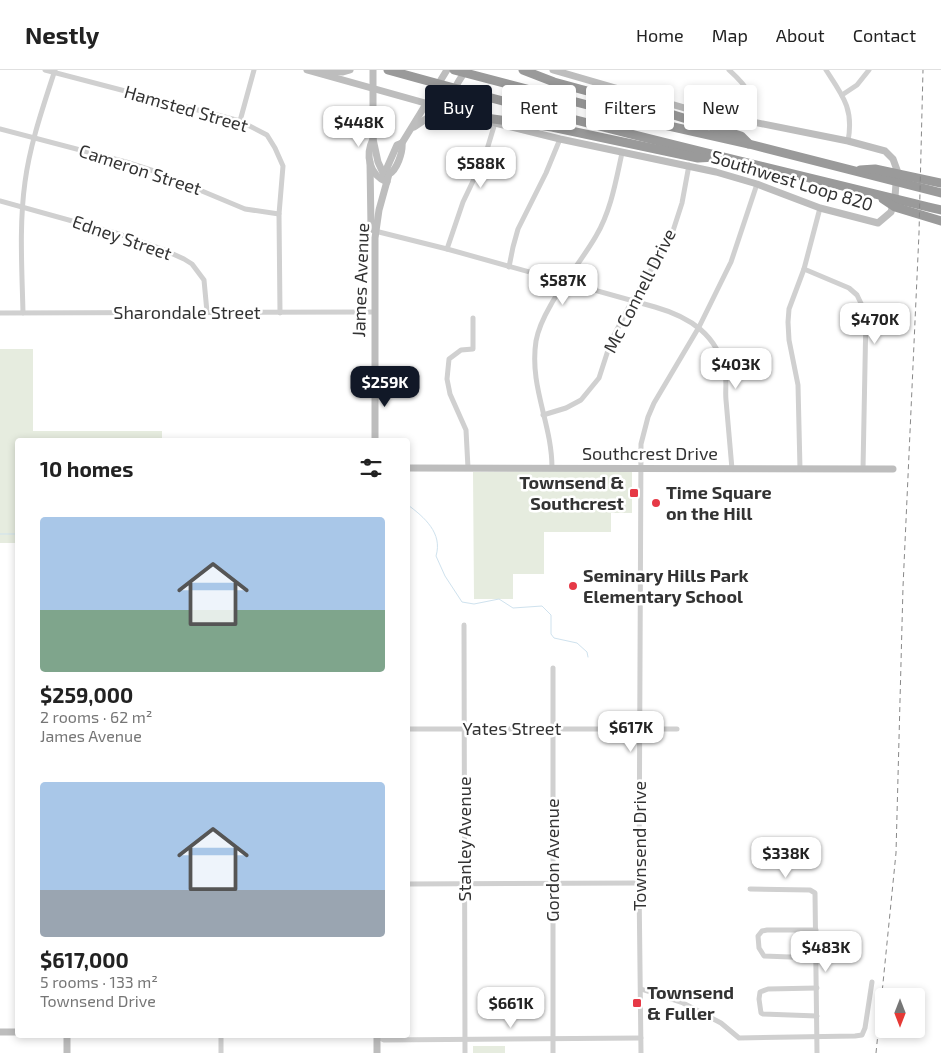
<!DOCTYPE html>
<html lang="en">
<head>
<meta charset="utf-8">
<style>
  :root { --surface:#fff; --page:#f2f2f2; --text:#222; --muted:#767676; --line:#e0e0e0; --accent:#111827 }
  body { margin:0; font-family:"Exo 2",sans-serif; background:var(--page); color:var(--text); height:100vh; display:flex; flex-direction:column; font-size:19px; white-space:nowrap }
  * { box-sizing:border-box; margin:0 }
  p { font-size:16px; color:var(--muted) }
  .icon { flex:none; width:28px; height:28px; fill:none; stroke:currentColor; stroke-width:2; stroke-linecap:round; stroke-linejoin:round }
  .map { position:relative; flex:1; overflow:hidden }
  .details { position:absolute; left:15px; top:368px; width:395px; height:600px; display:flex; flex-direction:column; background:var(--surface); border-radius:5px; box-shadow:0 2px 8px #0003 }
  .details>* { flex:none }
  .hud { position:absolute; left:425px; top:15px; width:440px; height:45px; display:flex; gap:10px }
  .needle { width:32px; rotate:180deg }
  .tools { position:absolute; left:875px; top:918px; display:grid; gap:10px }
  .tools a { display:grid; place-items:center; width:50px; height:50px; border-radius:5px; background:var(--surface); box-shadow:0 2px 8px #0003; font-size:25px }
  .price { position:absolute; translate:-50% -42px; padding:0 11px; border-radius:10px; background:#fff; color:#222; font-size:16px; line-height:32px; filter:drop-shadow(0 1px 2px #0008) }
  .price::after { content:''; position:absolute; left:50%; top:30px; width:15px; height:11px; margin-left:-8px; background:inherit; clip-path:polygon(0 0,100% 0,50% 100%) }
  .price.current { background:var(--accent); color:#fff }
  ul { padding:0; list-style:none }
  li { display:grid; align-content:center; gap:10px; height:265px; padding:0 25px }
  li span { display:grid; place-items:center; height:155px; border-radius:5px; color:#555 }
  li>.icon { margin-inline-start:auto }
  span .icon { width:90px; height:90px; fill:#fffc; stroke-width:1 }
  li b { font-size:21px }
  h2 { display:flex; justify-content:space-between; align-items:center; height:60px; padding:0 25px; font-size:21px }
  .chip { padding:0 18px; border-radius:5px; background:var(--surface); box-shadow:0 2px 8px #0003; font-size:18px; line-height:45px }
  .chip.current { background:var(--accent); color:#fff }
  header { display:flex; align-items:center; gap:30px; box-sizing:border-box; height:70px; padding:0 25px; background:var(--surface); border-bottom:1px solid var(--line) }
  header strong { font-size:24px }
  nav { display:flex; gap:28px; margin-inline-start:auto; font-size:18px }
  .map>svg:first-child { display:block }
  .green { fill:#e6ecdf }
  .lines { fill:none; stroke-linecap:round; stroke-linejoin:round }
  .stream { stroke:#cfe2ee; stroke-width:1 }
  .street { stroke:#d0d0d0; stroke-width:5 }
  .secondary { stroke:#bdbdbd; stroke-width:7 }
  .highway { stroke:#9a9a9a; stroke-width:9 }
  .rail { stroke:#888; stroke-width:1; stroke-dasharray:5 4; stroke-linecap:butt }
  .poi-dot { fill:#e63946; stroke:#fff; stroke-width:2 }
  .labels { text-anchor:middle; stroke-width:5; stroke-linejoin:round; paint-order:stroke }
  .street-label { font-size:18px; fill:#333; stroke:#fff }
  .poi-label { font-size:18px; font-weight:bold; fill:#333; stroke:#fff; text-anchor:start }
</style>
</head>
<body>
<header>
<strong>Nestly</strong>
<nav><a>Home</a><a>Map</a><a>About</a><a>Contact</a></nav>
</header>
<div class="map">
<svg width="941" height="983" viewBox="0 0 941 983">
  <rect width="100%" height="100%" fill="#fff"/>
  <g class="green">
    <path d="M 0,279 L 33,279 L 33,361 L 162,361 L 162,370 L 18,370 L 17,473 L 0,473 Z"/>
    <path d="M 632,401 L 632,443 L 611,443 L 611,462 L 544,462 L 544,504 L 513,504 L 513,529 L 474,529 L 473,402 Z"/>
    <rect x="473" y="976" width="32" height="7"/>
  </g>
  <g class="lines">
    <g class="stream">
      <path d="M 408,435 C 424,447 443,463 436,486 L 445,506 L 462,532 L 474,534 L 499,529 L 513,538 L 542,536 L 551,545 L 551,564 L 554,568 L 577,573 L 587,582 L 588,587"/>
      <path d="M 0,464 L 18,464"/>
    </g>
    <g class="street">
      <path d="M 45,0 L 240,51 L 267,65 L 275,78 L 283,96 L 279,144 L 280,243"/>
      <path d="M 729,0 C 749,18 754,25 749,52"/>
      <path d="M 826,0 C 843,26 854,39 848,71"/>
      <path d="M 842,25 L 857,15 L 869,0"/>
      <path d="M 240,51 L 254,0"/>
      <path d="M 0,59 L 126,92 L 154,101 L 245,139 L 279,144"/>
      <path d="M 0,131 L 119,164 L 162,179 L 184,189 L 192,194 L 204,210 L 207,242"/>
      <path d="M 375,161 L 447,179 L 655,237 C 690,247 718,265 725,303 C 727,312 725,321 726,330 C 728,353 730,376 732,399"/>
      <path d="M 447,179 L 463,132 L 485,86 L 495,53"/>
      <path d="M 509,197 L 513,177 L 518,159 L 546,103 L 560,69"/>
      <path d="M 804,199 L 849,218 L 857,225 L 866,244 L 863,399"/>
      <path d="M 0,243 L 374,242"/>
      <path d="M 23,243 C 22,200 19,155 25,112 C 30,74 43,37 55,0"/>
      <path d="M 543,345 L 566,338 L 581,330 L 599,308 L 611,271 L 632,231 L 671,167 L 682,133 L 689,95"/>
      <path d="M 468,398 L 466,360 L 450,324 L 447,309 L 449,289 L 461,280 L 473,279 L 473,248"/>
      <path d="M 552,398 C 552,353 529,317 536,271 C 542,237 579,196 596,166 C 611,141 616,110 622,83"/>
      <path d="M 800,399 L 798,315 L 789,270 L 788,252 L 789,239 L 804,199 L 820,138"/>
      <path d="M 464,555 L 465,983"/>
      <path d="M 408,659 L 677,659"/>
      <path d="M 408,814 L 639,813"/>
      <path d="M 750,819 L 810,820 L 815,823 L 817,983"/>
      <path d="M 816,860 L 767,860 L 762,861 L 758,866 L 759,878 L 764,886 L 816,888"/>
      <path d="M 817,918 L 768,919 L 760,922 L 759,929 L 761,943 L 763,944 L 817,946"/>
      <path d="M 641,919 L 683,933 L 721,953 L 739,968 L 855,966 L 862,965 L 865,958 L 872,912"/>
      <path d="M 221,965 L 221,983"/>
      <path d="M 377,967 L 384,970 L 641,968"/>
      <path d="M 553,983 L 553,598"/>
      <path d="M 641,983 L 639,813 L 641,374 L 648,347 L 654,333 L 699,257 L 731,192 L 757,114"/>
    </g>
    <g class="secondary">
      <path d="M 307,0 L 475,47"/>
      <path d="M 373,0 L 373,69 L 378,92 L 385,107"/>
      <path d="M 320,1 L 343,2 L 350,0"/>
      <path d="M 461,42 C 443,30 457,14 466,0"/>
      <path d="M 495,53 L 560,69 L 716,102 L 757,114 L 820,138 L 878,153 L 891,142 L 895,127 L 897,100 L 893,89 L 885,81 L 848,71 L 688,39 L 553,0"/>
      <path d="M 414,57 L 432,45 L 447,42"/>
      <path d="M 373,69 C 365,85 369,105 387,112"/>
      <path d="M 370,92 L 371,158 L 375,161"/>
      <path d="M 389,104 L 386,100 L 397,75 L 402,73 L 447,0"/>
      <path d="M 375,370 L 375,168 L 379,140 L 389,104 C 397,100 403,82 402,73"/>
      <path d="M 408,398 L 893,399"/>
      <path d="M 0,962 L 18,962"/>
      <path d="M 67,965 L 67,983"/>
      <path d="M 377,965 L 377,983"/>
    </g>
    <g class="highway">
      <path d="M 388,0 C 571,51 756,95 941,140"/>
      <path d="M 454,0 L 660,54 L 749,74 L 941,123"/>
      <path d="M 523,0 L 554,12 L 661,41 L 741,66 L 749,74"/>
      <path d="M 471,46 L 552,57 L 698,88 L 717,87"/>
      <path d="M 860,100 L 875,99 L 941,113"/>
      <path d="M 883,129 L 895,137 L 941,151"/>
    </g>
    <path class="rail" d="M 876,983 L 896,783 L 903,517 L 919,163 L 923,0"/>
  </g>
  <g class="poi-dot">
    <rect x="629" y="418" width="10" height="10" rx="2.5"/>
    <circle cx="656" cy="433" r="5"/>
    <circle cx="573" cy="516" r="5"/>
    <rect x="632" y="928" width="10" height="10" rx="2.5"/>
  </g>
  <g class="labels">
    <g class="street-label">
      <text transform="translate(186 39) rotate(16)" y="6">Hamsted Street</text>
      <text transform="translate(140 100) rotate(18)" y="6">Cameron Street</text>
      <text transform="translate(792 111) rotate(17)" y="6">Southwest Loop 820</text>
      <text transform="translate(122 168) rotate(19)" y="6">Edney Street</text>
      <text transform="translate(361 210) rotate(-88)" y="6">James Avenue</text>
      <text transform="translate(640 221) rotate(-63)" y="6">Mc Connell Drive</text>
      <text x="187" y="249">Sharondale Street</text>
      <text x="650" y="390">Southcrest Drive</text>
      <text x="512" y="665">Yates Street</text>
      <text transform="translate(465 769) rotate(-90)" y="6">Stanley Avenue</text>
      <text transform="translate(640 776) rotate(-90)" y="6">Townsend Drive</text>
      <text transform="translate(553 790) rotate(-90)" y="6">Gordon Avenue</text>
    </g>
    <g class="poi-label">
      <text x="624" y="419" text-anchor="end">Townsend &amp;<tspan x="624" dy="21">Southcrest</tspan></text>
      <text x="666" y="429">Time Square<tspan x="666" dy="21">on the Hill</tspan></text>
      <text x="583" y="512">Seminary Hills Park<tspan x="583" dy="21">Elementary School</tspan></text>
      <text x="647" y="929">Townsend<tspan x="647" dy="21">&amp; Fuller</tspan></text>
    </g>
  </g>
</svg>
<div class="tools">
<a><svg class="needle" viewBox="-14 -14 28 28"><path d="M0-13l5 13h-10z" fill="#e53935"/><path d="M0 13l5-13h-10z" fill="#767676"/></svg></a>
</div>
<b class="price" style="left:359px;top:78px">$448K</b>
<b class="price" style="left:481px;top:119px">$588K</b>
<b class="price" style="left:563px;top:236px">$587K</b>
<b class="price" style="left:875px;top:275px">$470K</b>
<b class="price" style="left:736px;top:320px">$403K</b>
<b class="price current" style="left:385px;top:338px">$259K</b>
<b class="price" style="left:631px;top:683px">$617K</b>
<b class="price" style="left:786px;top:809px">$338K</b>
<b class="price" style="left:826px;top:903px">$483K</b>
<b class="price" style="left:511px;top:959px">$661K</b>
<div class="hud">
<a class="chip current">Buy</a>
<a class="chip">Rent</a>
<a class="chip">Filters</a>
<a class="chip">New</a>
</div>
<section class="details">
<h2>10 homes<svg class="icon" aria-label="filters" viewBox="0 0 24 24"><path d="M4 7h16M4 17h16"/><circle cx="9" cy="7" r="2"/><circle cx="15" cy="17" r="2"/></svg></h2>
<ul>
<li><span style="background:linear-gradient(#a9c7e8 60%,#7fa58c 0)"><svg class="icon" aria-label="home" viewBox="0 0 24 24"><path d="M3 11l9-7 9 7M6 9v11h12V9"/></svg></span><div><b>$259,000</b><p>2 rooms · 62 m²</p><p>James Avenue</p></div></li>
<li><span style="background:linear-gradient(#a9c7e8 70%,#9aa5b1 0)"><svg class="icon" aria-label="home" viewBox="0 0 24 24"><path d="M3 11l9-7 9 7M6 9v11h12V9"/></svg></span><div><b>$617,000</b><p>5 rooms · 133 m²</p><p>Townsend Drive</p></div></li>
</ul>
</section>
</div>
</body>
</html>
